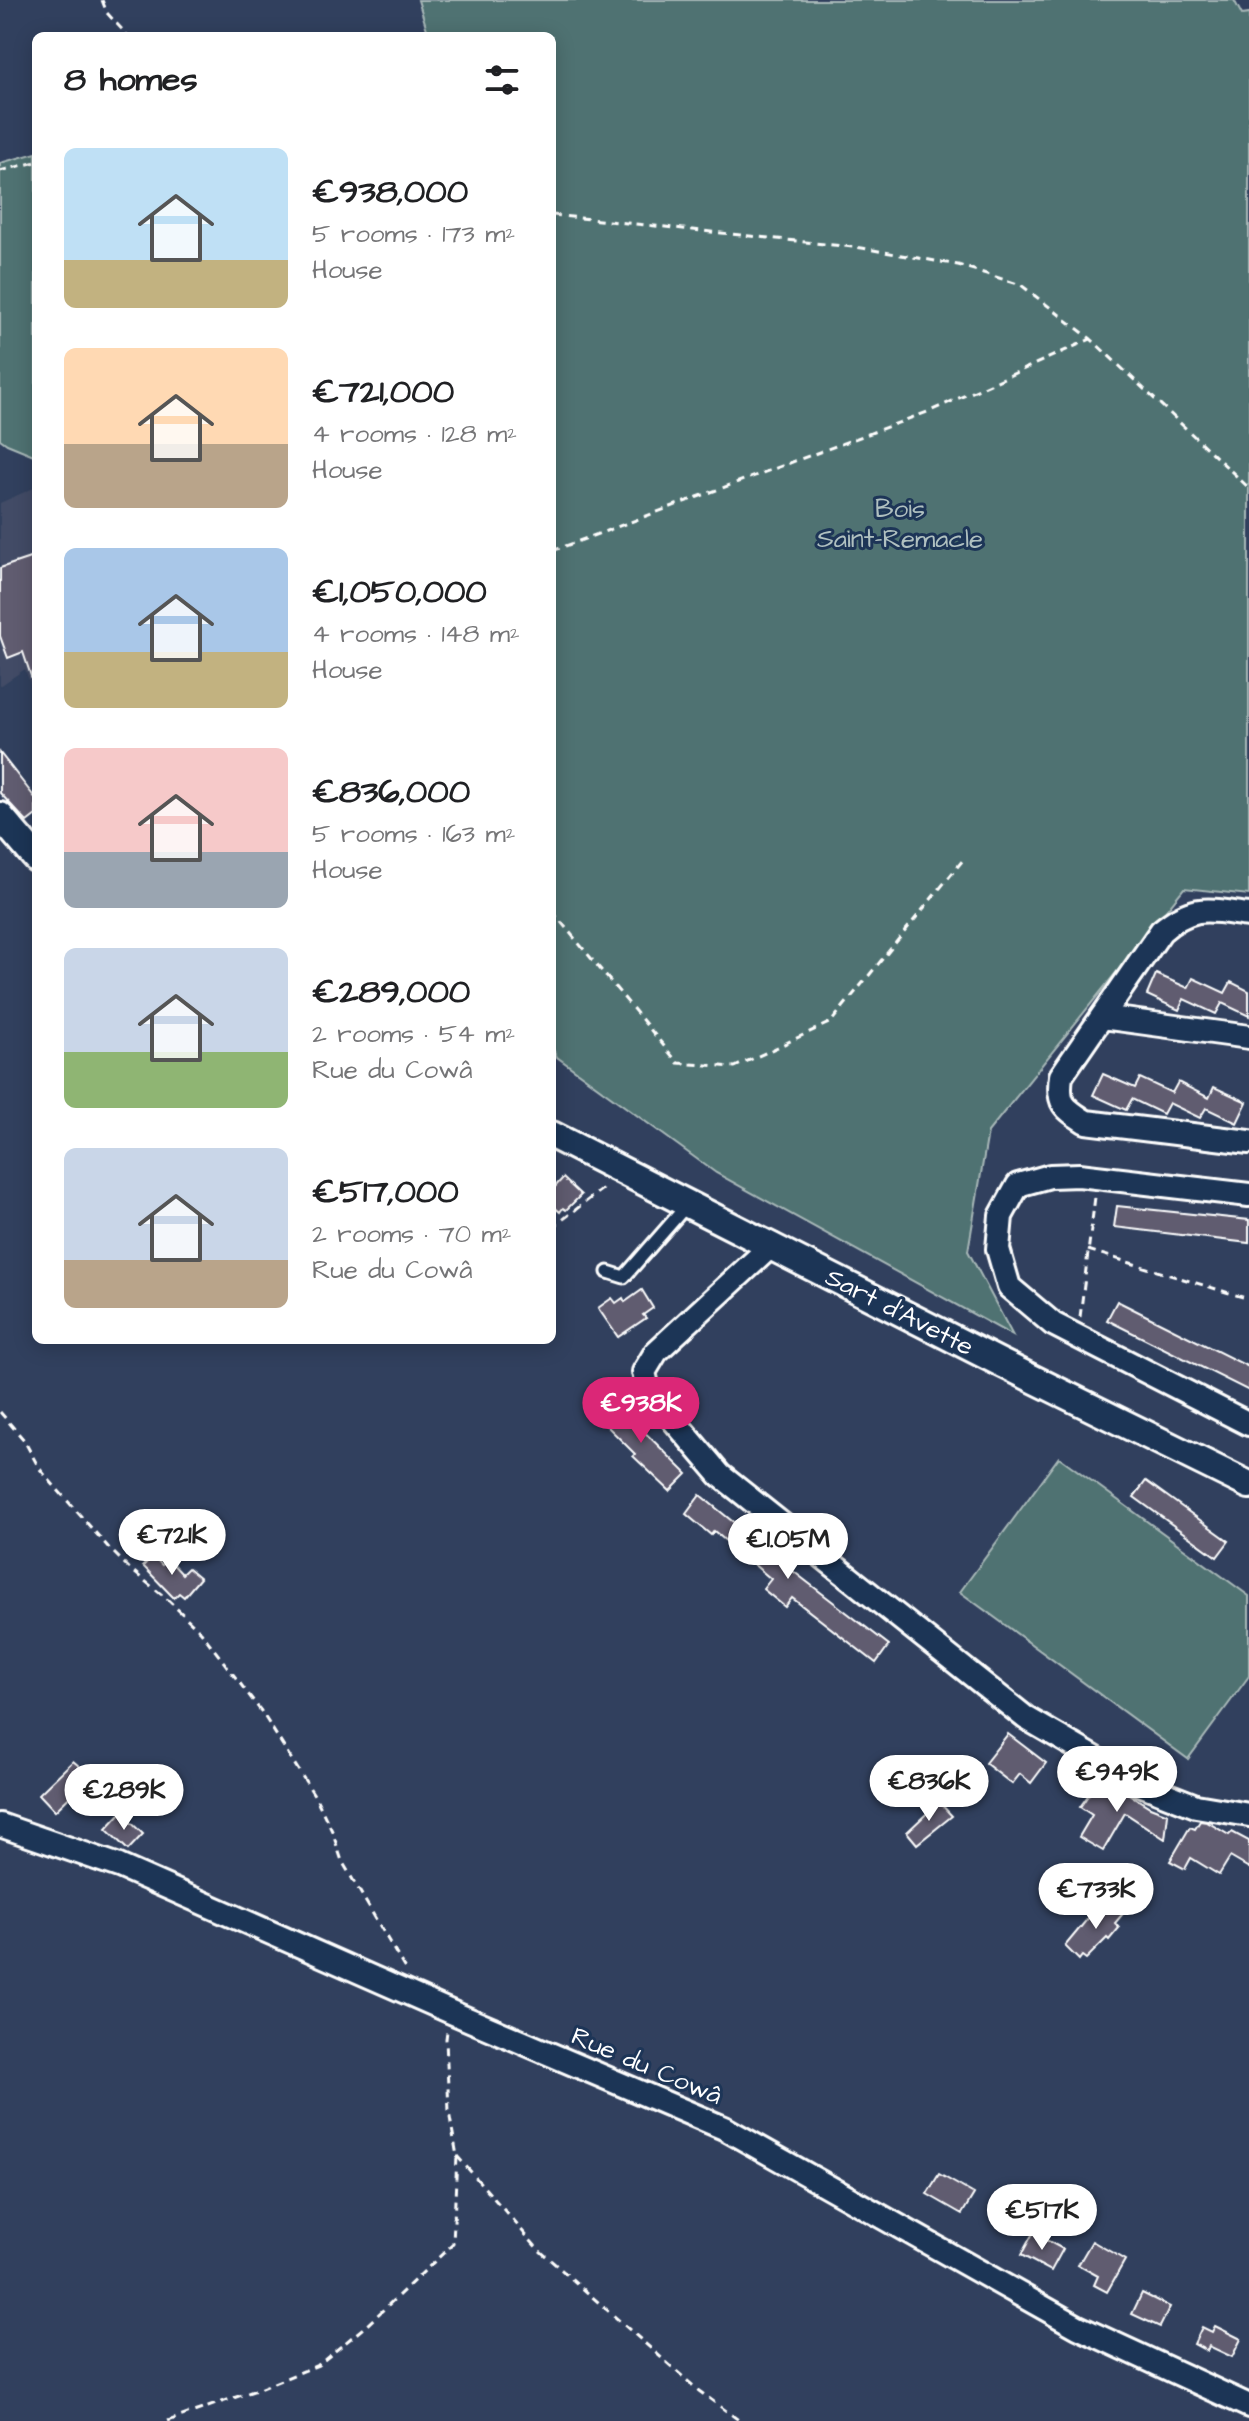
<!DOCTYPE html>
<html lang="en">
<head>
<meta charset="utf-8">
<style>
  :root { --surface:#fff; --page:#f6f6f6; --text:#202124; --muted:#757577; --accent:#db2777 }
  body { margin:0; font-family:"Architects Daughter",sans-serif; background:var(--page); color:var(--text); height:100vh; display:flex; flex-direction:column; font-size:30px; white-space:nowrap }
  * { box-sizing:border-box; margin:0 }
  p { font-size:26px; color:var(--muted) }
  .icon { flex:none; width:44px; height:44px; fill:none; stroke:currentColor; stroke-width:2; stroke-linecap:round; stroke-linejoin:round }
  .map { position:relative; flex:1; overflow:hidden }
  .panel { position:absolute; left:32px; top:32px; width:524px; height:1312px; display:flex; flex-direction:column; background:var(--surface); border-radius:12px; box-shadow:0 4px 20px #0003 }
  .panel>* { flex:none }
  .price { position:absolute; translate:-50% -68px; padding:0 18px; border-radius:28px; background:#fff; color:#222; font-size:26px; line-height:52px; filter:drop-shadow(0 2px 4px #0008) }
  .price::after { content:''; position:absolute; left:50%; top:48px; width:24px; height:18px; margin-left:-12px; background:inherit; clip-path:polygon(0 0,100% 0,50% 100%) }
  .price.active { background:var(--accent); color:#fff }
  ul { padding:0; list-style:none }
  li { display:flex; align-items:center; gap:24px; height:200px; padding:0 32px }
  li span { display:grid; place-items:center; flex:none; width:224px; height:160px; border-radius:12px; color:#555 }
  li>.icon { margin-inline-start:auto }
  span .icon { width:96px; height:96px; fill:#fffc; stroke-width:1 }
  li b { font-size:34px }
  h2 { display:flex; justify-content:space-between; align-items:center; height:96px; padding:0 32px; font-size:34px }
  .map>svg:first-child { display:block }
  .built { fill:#434c66 }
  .green { fill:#507272; stroke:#a8b8b8; stroke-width:2 }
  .building { fill:#605b70; stroke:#fff; stroke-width:2 }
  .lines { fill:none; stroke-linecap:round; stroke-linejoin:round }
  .service-casing { stroke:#fff; stroke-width:17 }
  .minor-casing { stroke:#fff; stroke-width:28 }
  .tertiary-casing { stroke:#fff; stroke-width:32 }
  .path { stroke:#fff; stroke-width:3; stroke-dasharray:8 6; stroke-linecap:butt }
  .service { stroke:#1d3557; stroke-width:11 }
  .minor { stroke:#1d3557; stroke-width:22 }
  .tertiary { stroke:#1d3557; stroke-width:26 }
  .labels { text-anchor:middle; stroke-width:6; stroke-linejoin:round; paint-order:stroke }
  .park-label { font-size:26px; fill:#b0c0c0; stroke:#1d3557 }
  .street-label { font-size:26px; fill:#fff; stroke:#1d3557 }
</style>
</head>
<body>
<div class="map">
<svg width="1249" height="2421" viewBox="0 0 1249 2421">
  <rect width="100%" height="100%" fill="#31405e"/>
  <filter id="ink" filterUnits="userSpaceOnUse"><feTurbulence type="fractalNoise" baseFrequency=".0125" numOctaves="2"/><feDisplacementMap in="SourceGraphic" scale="16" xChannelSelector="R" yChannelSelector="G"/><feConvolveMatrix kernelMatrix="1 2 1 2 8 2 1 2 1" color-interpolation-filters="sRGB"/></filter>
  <g filter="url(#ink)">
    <path class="built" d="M 36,487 L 36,700 L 25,669 L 0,686 L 0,503 Z"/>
    <g class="green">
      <path d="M 418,0 L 1234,0 L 1242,15 L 1249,14 L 1249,895 L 1184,888 L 988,1132 L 968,1251 L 1013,1336 L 716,1173 L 557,1057 L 552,1047 L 552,36 L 429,36 Z"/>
      <path d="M 36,153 L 36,456 L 7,444 L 0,439 L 0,163 Z"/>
      <path d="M 1059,1457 L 1249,1596 L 1249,1676 L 1188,1759 L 960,1592 Z"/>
    </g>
    <g class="building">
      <path d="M 36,556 L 36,682 L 33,682 L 23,652 L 8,658 L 0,636 L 0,568 Z"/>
      <path d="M 0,753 L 36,799 L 36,815 L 27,822 L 0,793 Z"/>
      <path d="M 1156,974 L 1188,988 L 1193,978 L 1225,993 L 1231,982 L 1249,991 L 1249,1016 L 1222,1003 L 1216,1014 L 1184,999 L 1179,1010 L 1147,995 Z"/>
      <path d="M 1103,1074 L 1135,1088 L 1140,1078 L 1172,1093 L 1178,1082 L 1209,1098 L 1214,1087 L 1247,1102 L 1237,1123 L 1206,1108 L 1200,1118 L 1169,1103 L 1163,1114 L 1132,1099 L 1126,1110 L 1093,1095 Z"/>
      <path d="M 563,1178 L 581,1195 L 566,1210 L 563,1208 L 560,1212 L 552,1205 L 552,1190 Z"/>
      <path d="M 1117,1206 L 1249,1220 L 1249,1243 L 1114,1227 Z"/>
      <path d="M 642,1290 L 653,1308 L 643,1315 L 646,1318 L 618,1337 L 598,1308 L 612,1298 L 616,1303 L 623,1298 L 625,1302 Z"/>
      <path d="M 1117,1301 L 1249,1367 L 1249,1391 L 1107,1320 Z"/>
      <path d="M 610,1398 L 687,1474 L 670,1491 L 633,1456 L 635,1454 L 595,1414 Z"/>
      <path d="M 1146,1481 L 1229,1541 L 1217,1557 L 1134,1497 Z"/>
      <path d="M 700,1495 L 764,1547 L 763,1548 L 889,1645 L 876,1663 L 792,1598 L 785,1607 L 763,1589 L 771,1579 L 714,1531 L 711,1535 L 686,1514 Z"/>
      <path d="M 153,1556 L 162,1565 L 168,1559 L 182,1574 L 188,1568 L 200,1578 L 184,1597 L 179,1593 L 174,1598 L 143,1566 Z"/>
      <path d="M 1008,1734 L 1046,1763 L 1031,1783 L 1020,1774 L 1012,1784 L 985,1763 Z"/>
      <path d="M 73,1761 L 91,1776 L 55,1811 L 39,1794 Z"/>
      <path d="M 1101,1777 L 1150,1807 L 1168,1814 L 1165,1839 L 1125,1813 L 1103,1851 L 1079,1837 L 1092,1815 L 1080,1807 Z"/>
      <path d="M 939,1802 L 952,1816 L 917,1844 L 907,1832 Z"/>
      <path d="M 121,1813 L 143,1834 L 128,1850 L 106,1829 Z"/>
      <path d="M 1200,1821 L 1207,1822 L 1229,1835 L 1232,1832 L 1249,1841 L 1249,1868 L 1230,1857 L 1219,1875 L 1191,1858 L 1185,1869 L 1170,1861 L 1190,1827 L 1195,1829 Z"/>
      <path d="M 1113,1898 L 1126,1910 L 1115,1923 L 1119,1928 L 1109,1940 L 1107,1938 L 1086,1959 L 1082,1956 L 1079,1960 L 1065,1946 L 1089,1917 L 1092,1920 Z"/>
      <path d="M 939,2174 L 974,2194 L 962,2214 L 927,2194 Z"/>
      <path d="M 1033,2233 L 1063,2249 L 1051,2271 L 1021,2255 Z"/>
      <path d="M 1092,2241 L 1125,2260 L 1107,2292 L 1094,2285 L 1098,2276 L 1078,2265 Z"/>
      <path d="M 1142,2293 L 1170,2307 L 1160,2327 L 1132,2314 Z"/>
      <path d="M 1215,2326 L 1241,2339 L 1232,2357 L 1209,2346 L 1207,2351 L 1194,2344 L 1202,2327 L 1212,2332 Z"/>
    </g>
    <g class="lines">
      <g class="service-casing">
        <path id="service" d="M 608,1272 L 624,1277 L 687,1205"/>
      </g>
      <g class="minor-casing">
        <g id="minor">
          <path d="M 1249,915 C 1209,910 1194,903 1161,931 L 1061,1076 C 1057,1104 1064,1108 1086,1122 L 1249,1142"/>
          <path d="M 1102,1017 L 1249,1037"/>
          <path d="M 1249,1195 L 1079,1175 L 1050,1176 L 1018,1185 L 1001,1216 L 998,1249 L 1009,1287 L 1053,1324 L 1249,1424"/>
          <path d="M 772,1245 L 656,1352 L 644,1372 L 648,1390 L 720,1475 L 1026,1718 L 1140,1784 L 1196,1806 L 1249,1815"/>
          <path d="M 0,1825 L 119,1866 L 451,2012 L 724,2128 L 1078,2327 L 1249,2406"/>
        </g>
      </g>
      <g class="tertiary-casing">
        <g id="tertiary">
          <path d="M 0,816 L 36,858"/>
          <path d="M 552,1135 L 999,1362 L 1249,1485"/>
        </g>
      </g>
      <g class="path">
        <path d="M 102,0 L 107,13 L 128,36"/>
        <path d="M 0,171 L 36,162"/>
        <path d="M 552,215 L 862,248 L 958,265 L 1021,285 L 1091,339 L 1249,488"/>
        <path d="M 552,551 L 930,411 L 1091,339"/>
        <path d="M 552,911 L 678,1063 L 735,1067 L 831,1022 L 963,860"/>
        <path d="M 552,1228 L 606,1186"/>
        <path d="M 1088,1250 L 1249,1299"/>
        <path d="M 1080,1317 L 1095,1197"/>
        <path d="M 0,1412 L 24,1440 L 39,1468 L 57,1489 L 108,1547 L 129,1568 L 167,1599 L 201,1632 L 261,1711 L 316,1798 L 332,1831 L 342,1861 L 405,1969"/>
        <path d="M 457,2156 L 538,2249 L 699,2391 L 740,2421"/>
        <path d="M 168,2421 L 259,2389 L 318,2365 L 367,2325 L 453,2244 L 457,2156 L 449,2112 L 446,2039 L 447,2031"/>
      </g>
      <use href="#service" class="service"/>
      <use href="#minor" class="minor"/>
      <use href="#tertiary" class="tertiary"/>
    </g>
  </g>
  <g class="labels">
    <g class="park-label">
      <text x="900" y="517">Bois<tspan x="900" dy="30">Saint-Remacle</tspan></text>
    </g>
    <g class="street-label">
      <text transform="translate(900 1311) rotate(27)" y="9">Sart d'Avette</text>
      <text transform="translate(647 2065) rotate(23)" y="9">Rue du Cowâ</text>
    </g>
  </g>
</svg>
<b class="price active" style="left:641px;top:1445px">€938K</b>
<b class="price" style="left:172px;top:1577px">€721K</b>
<b class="price" style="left:788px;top:1581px">€1.05M</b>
<b class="price" style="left:1117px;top:1814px">€949K</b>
<b class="price" style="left:929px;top:1823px">€836K</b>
<b class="price" style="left:124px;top:1832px">€289K</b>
<b class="price" style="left:1096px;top:1931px">€733K</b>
<b class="price" style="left:1042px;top:2252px">€517K</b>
<section class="panel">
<h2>8 homes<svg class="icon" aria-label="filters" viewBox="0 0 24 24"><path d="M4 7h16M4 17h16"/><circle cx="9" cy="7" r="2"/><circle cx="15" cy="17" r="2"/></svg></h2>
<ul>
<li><span style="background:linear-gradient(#bfe0f5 70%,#c2b280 0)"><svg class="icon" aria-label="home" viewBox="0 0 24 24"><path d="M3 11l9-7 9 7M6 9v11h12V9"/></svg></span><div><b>€938,000</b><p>5 rooms · 173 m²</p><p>House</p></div></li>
<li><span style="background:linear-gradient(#ffd9b3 60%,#b9a48a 0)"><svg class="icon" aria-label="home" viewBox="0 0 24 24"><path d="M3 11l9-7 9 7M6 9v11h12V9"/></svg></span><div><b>€721,000</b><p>4 rooms · 128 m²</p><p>House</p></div></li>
<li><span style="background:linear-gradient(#a9c7e8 65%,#c2b280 0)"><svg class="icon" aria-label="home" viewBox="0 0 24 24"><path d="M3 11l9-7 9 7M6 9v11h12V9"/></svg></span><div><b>€1,050,000</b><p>4 rooms · 148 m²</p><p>House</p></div></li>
<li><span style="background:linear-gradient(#f6c9c9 65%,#9aa5b1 0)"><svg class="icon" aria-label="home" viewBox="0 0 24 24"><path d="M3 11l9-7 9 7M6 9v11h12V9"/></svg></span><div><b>€836,000</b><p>5 rooms · 163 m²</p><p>House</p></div></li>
<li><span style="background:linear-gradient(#c9d6e8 65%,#8fb573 0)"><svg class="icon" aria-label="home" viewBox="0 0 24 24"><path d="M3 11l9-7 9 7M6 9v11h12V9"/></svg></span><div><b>€289,000</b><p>2 rooms · 54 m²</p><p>Rue du Cowâ</p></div></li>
<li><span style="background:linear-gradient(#c9d6e8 70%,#b9a48a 0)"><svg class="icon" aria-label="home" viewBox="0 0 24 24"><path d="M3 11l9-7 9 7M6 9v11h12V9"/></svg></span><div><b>€517,000</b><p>2 rooms · 70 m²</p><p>Rue du Cowâ</p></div></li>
</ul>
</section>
</div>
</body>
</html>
